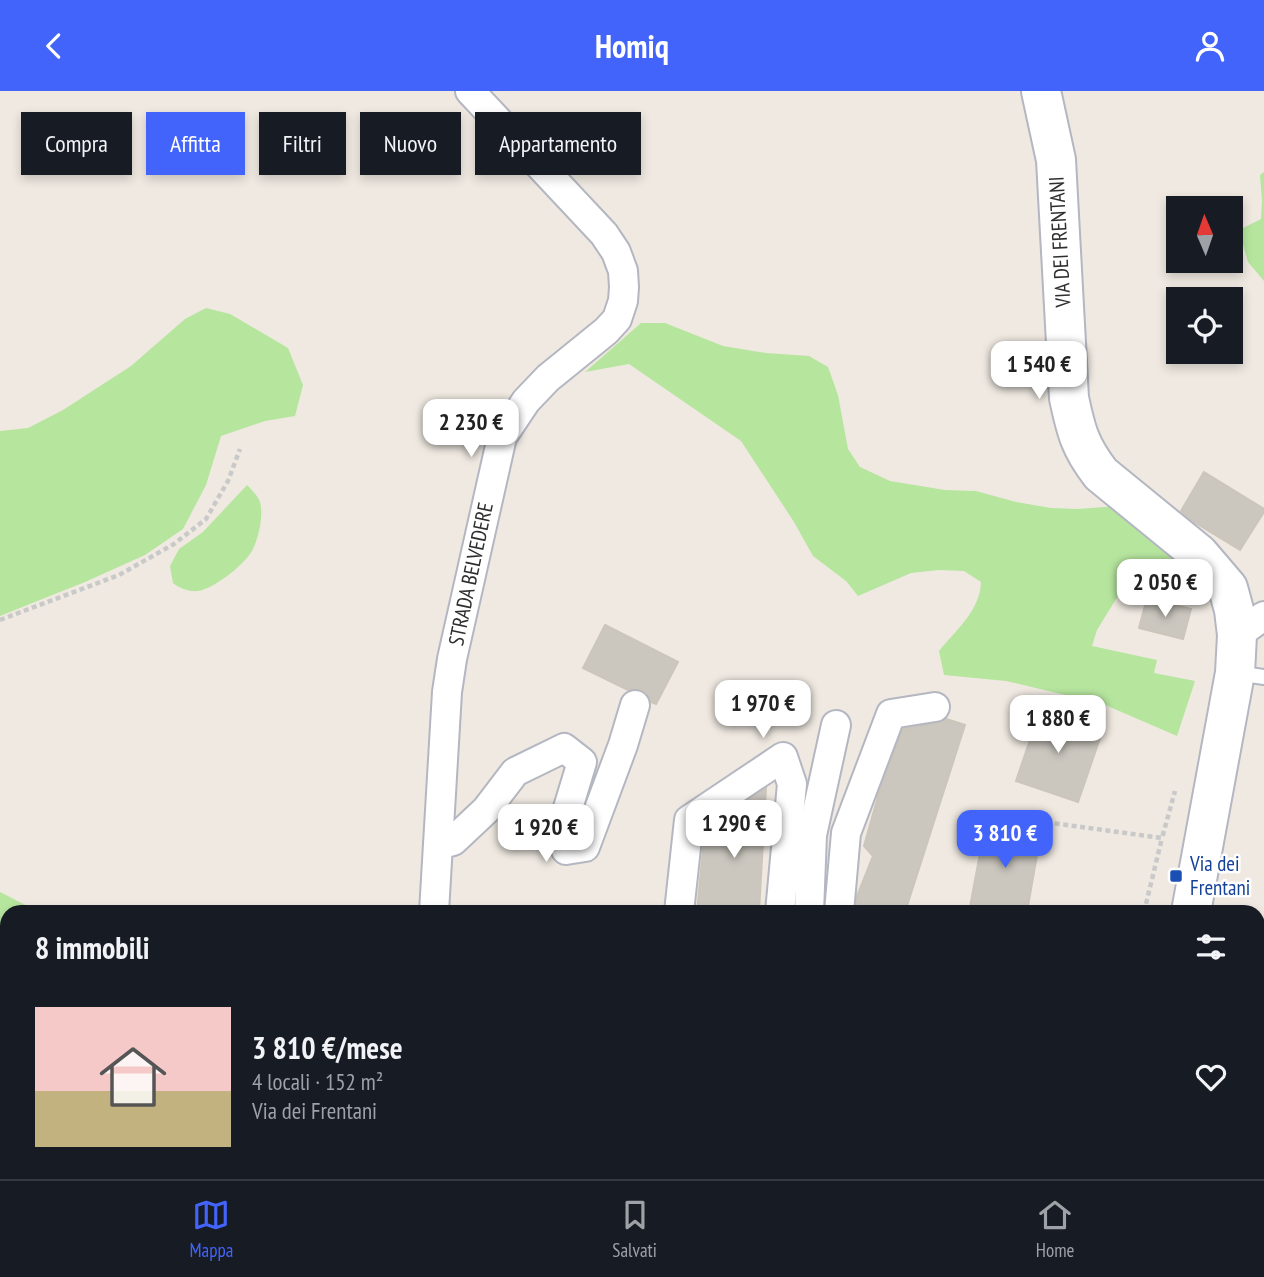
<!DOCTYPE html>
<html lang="it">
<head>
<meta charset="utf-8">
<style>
  :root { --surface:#171b24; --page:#242831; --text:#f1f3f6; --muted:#9ea1a6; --line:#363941; --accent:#4264fb }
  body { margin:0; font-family:"PT Sans Narrow",sans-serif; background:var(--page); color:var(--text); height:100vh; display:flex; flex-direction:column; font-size:26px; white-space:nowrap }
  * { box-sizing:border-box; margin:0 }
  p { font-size:23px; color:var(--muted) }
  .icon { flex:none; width:38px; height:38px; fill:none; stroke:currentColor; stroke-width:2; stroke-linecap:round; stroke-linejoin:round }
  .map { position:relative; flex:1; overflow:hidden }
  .drawer { position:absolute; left:0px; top:814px; width:1265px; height:275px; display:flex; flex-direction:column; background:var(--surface); border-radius:21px 21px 0 0; box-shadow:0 4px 10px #0003 }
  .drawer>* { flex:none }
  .hud { position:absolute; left:21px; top:21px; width:700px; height:63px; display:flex; gap:14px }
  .needle { width:46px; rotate:358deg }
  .controls { position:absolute; left:1166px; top:105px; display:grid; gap:14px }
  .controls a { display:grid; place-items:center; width:77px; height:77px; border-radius:0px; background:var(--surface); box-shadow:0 4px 10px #0003; font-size:35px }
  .price { position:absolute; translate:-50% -60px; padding:0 16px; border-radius:14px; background:#fff; color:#222; font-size:23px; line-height:46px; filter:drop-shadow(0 2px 4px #0008) }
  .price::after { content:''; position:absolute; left:50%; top:42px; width:21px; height:16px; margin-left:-10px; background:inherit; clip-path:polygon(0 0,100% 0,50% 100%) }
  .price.current { background:var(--accent); color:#fff }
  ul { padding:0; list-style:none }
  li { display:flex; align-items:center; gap:21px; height:175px; padding:0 35px }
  li span { display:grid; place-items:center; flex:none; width:196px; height:140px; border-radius:0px; color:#555 }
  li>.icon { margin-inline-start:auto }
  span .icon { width:84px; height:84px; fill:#fffc; stroke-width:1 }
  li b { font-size:30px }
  h2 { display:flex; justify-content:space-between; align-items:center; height:84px; padding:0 35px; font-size:30px }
  .chip { padding:0 24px; border-radius:0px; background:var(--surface); box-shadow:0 4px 10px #0003; font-size:24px; line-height:63px }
  .chip.current { background:var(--accent); color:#fff }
  header { display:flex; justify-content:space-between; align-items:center; height:91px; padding:0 35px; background:var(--accent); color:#fff; font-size:32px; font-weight:600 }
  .dock { display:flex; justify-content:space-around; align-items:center; height:98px; border-top:2px solid var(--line); background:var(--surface); font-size:19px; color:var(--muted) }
  .dock a { display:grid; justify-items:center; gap:4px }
  .dock .current { color:var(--accent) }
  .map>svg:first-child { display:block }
  .green { fill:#b6e59e }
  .building { fill:#cbc7bf; stroke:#cbc5ba; stroke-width:2 }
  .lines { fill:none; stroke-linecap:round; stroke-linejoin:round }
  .service-casing { stroke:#b4b7c1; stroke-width:18 }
  .minor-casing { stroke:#b4b7c1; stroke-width:32 }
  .secondary-casing { stroke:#b4b7c1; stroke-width:42 }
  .path { stroke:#c9c9c9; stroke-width:4.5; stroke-dasharray:5 3.5; stroke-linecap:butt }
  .service { stroke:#fff; stroke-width:14 }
  .minor { stroke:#fff; stroke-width:28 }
  .secondary { stroke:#fff; stroke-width:38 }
  .transit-dot { fill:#1a4fb4; stroke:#fff; stroke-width:2.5 }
  .labels { text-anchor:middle; stroke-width:5; stroke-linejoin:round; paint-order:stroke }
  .street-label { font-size:21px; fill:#2e2e2e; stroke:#fff }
  .transit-label { font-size:21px; fill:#164399; stroke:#fff; text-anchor:start }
</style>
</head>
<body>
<header><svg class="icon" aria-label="back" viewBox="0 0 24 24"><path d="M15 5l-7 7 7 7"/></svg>Homiq<svg class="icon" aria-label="person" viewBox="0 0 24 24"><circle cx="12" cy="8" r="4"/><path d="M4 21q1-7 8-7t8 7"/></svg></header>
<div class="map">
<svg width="1264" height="1088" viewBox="0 0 1264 1088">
  <rect width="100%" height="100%" fill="#efe9e1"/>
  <g class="green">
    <path d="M 1264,81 L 1264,190 L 1248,171 L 1239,139 L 1261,128 L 1262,110 L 1260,84 Z"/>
    <path d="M 206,217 L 230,223 L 288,257 L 303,294 L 295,325 L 265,330 L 221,345 L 206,394 L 183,438 L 145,464 L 85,491 L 0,525 L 0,340 L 28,337 L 63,319 L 131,275 L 185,228 Z"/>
    <path d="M 641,232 L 665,232 L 723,255 L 766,262 L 809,265 L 828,276 L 838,304 L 848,358 L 860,376 L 890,390 L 945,399 L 976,400 L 1016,411 L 1051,417 L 1078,418 L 1118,415 L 1180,463 L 1174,486 L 1162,498 L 1121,500 L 1097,539 L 1092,555 L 1157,569 L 1154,582 L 1195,590 L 1177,645 L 1103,613 L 1006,590 L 944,584 L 939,560 C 956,539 980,520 981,491 L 964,480 L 939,479 L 911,482 L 858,505 L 846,490 L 813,465 L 794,431 L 741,350 L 629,273 L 585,281 Z"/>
    <path d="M 247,394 C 251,398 258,405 260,411 C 264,425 258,451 250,463 C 241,476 213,498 198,500 C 189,501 179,497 173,492 L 170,475 L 179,458 L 203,441 Z"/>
    <path d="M 0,801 L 39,821 L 7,821 L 7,1082 L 310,1082 L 306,1088 L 0,1088 Z"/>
    <rect x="1258" y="945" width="6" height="96"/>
  </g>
  <g class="building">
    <path d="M 1204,381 L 1264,418 L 1264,421 L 1240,459 L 1194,431 L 1181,420 Z"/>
    <path d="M 1147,507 L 1191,518 L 1183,548 L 1139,537 Z"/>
    <path d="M 605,534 L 678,571 L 656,613 L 651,611 L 647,602 L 640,598 L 632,598 L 628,599 L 583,577 Z"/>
    <path d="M 1042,614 L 1087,630 L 1083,641 L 1100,647 L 1078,711 L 1016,690 Z"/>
    <path d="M 946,628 L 965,634 L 905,821 L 856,821 L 857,805 L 873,765 L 864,755 L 879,702 L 903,638 L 938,632 Z"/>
    <path d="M 766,697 L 759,821 L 697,821 L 705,738 Z"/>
    <path d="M 986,731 L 1041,741 L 1027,821 L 969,821 Z"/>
  </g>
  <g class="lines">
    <g class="service-casing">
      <path id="service" d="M 1237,582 L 1264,586"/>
    </g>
    <g class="minor-casing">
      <g id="minor">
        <path d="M 1237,544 L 1264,525"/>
        <path d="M 438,754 L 453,750 L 486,719 L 515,681 L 564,657 L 582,671 L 561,740 L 566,759 L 585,756 L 623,654 L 635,614"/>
        <path d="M 434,821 L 447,601 L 452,568 L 502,346 L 526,310 L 548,287 L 606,240 L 617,228 L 623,210 L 624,196 L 623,180 L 616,161 L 604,143 L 470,0"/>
        <path d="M 679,821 L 689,729 L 783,666 L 792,693 L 780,821"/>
        <path d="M 809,821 L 812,744 L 836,634"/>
        <path d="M 839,821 L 846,742 L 891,623 L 935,616"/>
        <path d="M 1258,923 L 1264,923"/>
        <path d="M 893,1082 L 899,1088"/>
        <path d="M 332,1088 L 336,1082"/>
        <path d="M 648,1088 L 648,1082"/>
        <path d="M 741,1088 L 743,1082"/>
      </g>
    </g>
    <g class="secondary-casing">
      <g id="secondary">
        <path d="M 1041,0 L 1056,69 L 1069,307 C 1076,340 1080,356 1101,383 L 1199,463 L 1228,497 L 1234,519 L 1237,544 L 1235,582 L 1191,821"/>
        <path d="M 572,1082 L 573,1088"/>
        <path d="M 418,1088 L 425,1082"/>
        <path d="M 1129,1088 L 1131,1082"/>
      </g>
    </g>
    <g class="path">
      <path d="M 0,529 L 119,484 L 174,453 L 206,428 L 228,390 L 240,358"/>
      <path d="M 979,722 L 1162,747 L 1175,700"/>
      <path d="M 1144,821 L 1162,747"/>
    </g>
    <use href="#service" class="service"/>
    <use href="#minor" class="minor"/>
    <use href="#secondary" class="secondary"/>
  </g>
  <rect class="transit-dot" x="1169" y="778" width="14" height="14" rx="3.5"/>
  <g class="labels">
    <g class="street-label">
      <text transform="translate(1060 151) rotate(-93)" y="7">VIA DEI FRENTANI</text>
      <text transform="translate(471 483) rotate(-78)" y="7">STRADA BELVEDERE</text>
    </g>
    <g class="transit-label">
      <text x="1190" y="780">Via dei<tspan x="1190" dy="24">Frentani</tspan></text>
    </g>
  </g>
</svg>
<div class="controls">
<a><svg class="needle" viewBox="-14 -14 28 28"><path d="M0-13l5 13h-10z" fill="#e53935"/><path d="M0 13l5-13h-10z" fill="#9ea1a6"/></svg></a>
<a><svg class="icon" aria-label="locate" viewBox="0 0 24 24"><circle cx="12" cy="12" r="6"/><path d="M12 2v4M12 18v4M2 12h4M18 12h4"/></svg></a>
</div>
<b class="price" style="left:1039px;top:310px">1 540 €</b>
<b class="price" style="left:471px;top:368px">2 230 €</b>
<b class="price" style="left:1165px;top:528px">2 050 €</b>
<b class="price" style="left:763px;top:649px">1 970 €</b>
<b class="price" style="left:1058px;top:664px">1 880 €</b>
<b class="price" style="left:734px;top:769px">1 290 €</b>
<b class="price" style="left:546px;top:773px">1 920 €</b>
<b class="price current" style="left:1005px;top:779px">3 810 €</b>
<div class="hud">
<a class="chip">Compra</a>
<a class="chip current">Affitta</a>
<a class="chip">Filtri</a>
<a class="chip">Nuovo</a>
<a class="chip">Appartamento</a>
</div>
<section class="drawer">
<h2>8 immobili<svg class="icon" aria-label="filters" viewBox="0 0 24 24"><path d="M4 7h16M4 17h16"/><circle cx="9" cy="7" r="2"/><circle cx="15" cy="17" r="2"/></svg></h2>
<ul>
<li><span style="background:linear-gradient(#f6c9c9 60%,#c2b280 0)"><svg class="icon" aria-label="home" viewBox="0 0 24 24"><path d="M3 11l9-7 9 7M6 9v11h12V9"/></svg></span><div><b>3 810 €/mese</b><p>4 locali · 152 m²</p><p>Via dei Frentani</p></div><svg class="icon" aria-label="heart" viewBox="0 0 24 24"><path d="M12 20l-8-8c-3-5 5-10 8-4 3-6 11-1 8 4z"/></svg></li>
</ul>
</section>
</div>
<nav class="dock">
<a class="current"><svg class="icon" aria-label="map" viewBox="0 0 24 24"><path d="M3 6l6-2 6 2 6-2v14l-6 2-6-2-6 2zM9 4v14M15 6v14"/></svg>Mappa</a>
<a><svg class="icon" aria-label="saved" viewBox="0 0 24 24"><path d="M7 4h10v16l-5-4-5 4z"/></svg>Salvati</a>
<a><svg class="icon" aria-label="home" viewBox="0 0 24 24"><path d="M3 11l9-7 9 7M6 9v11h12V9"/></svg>Home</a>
</nav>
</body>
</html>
